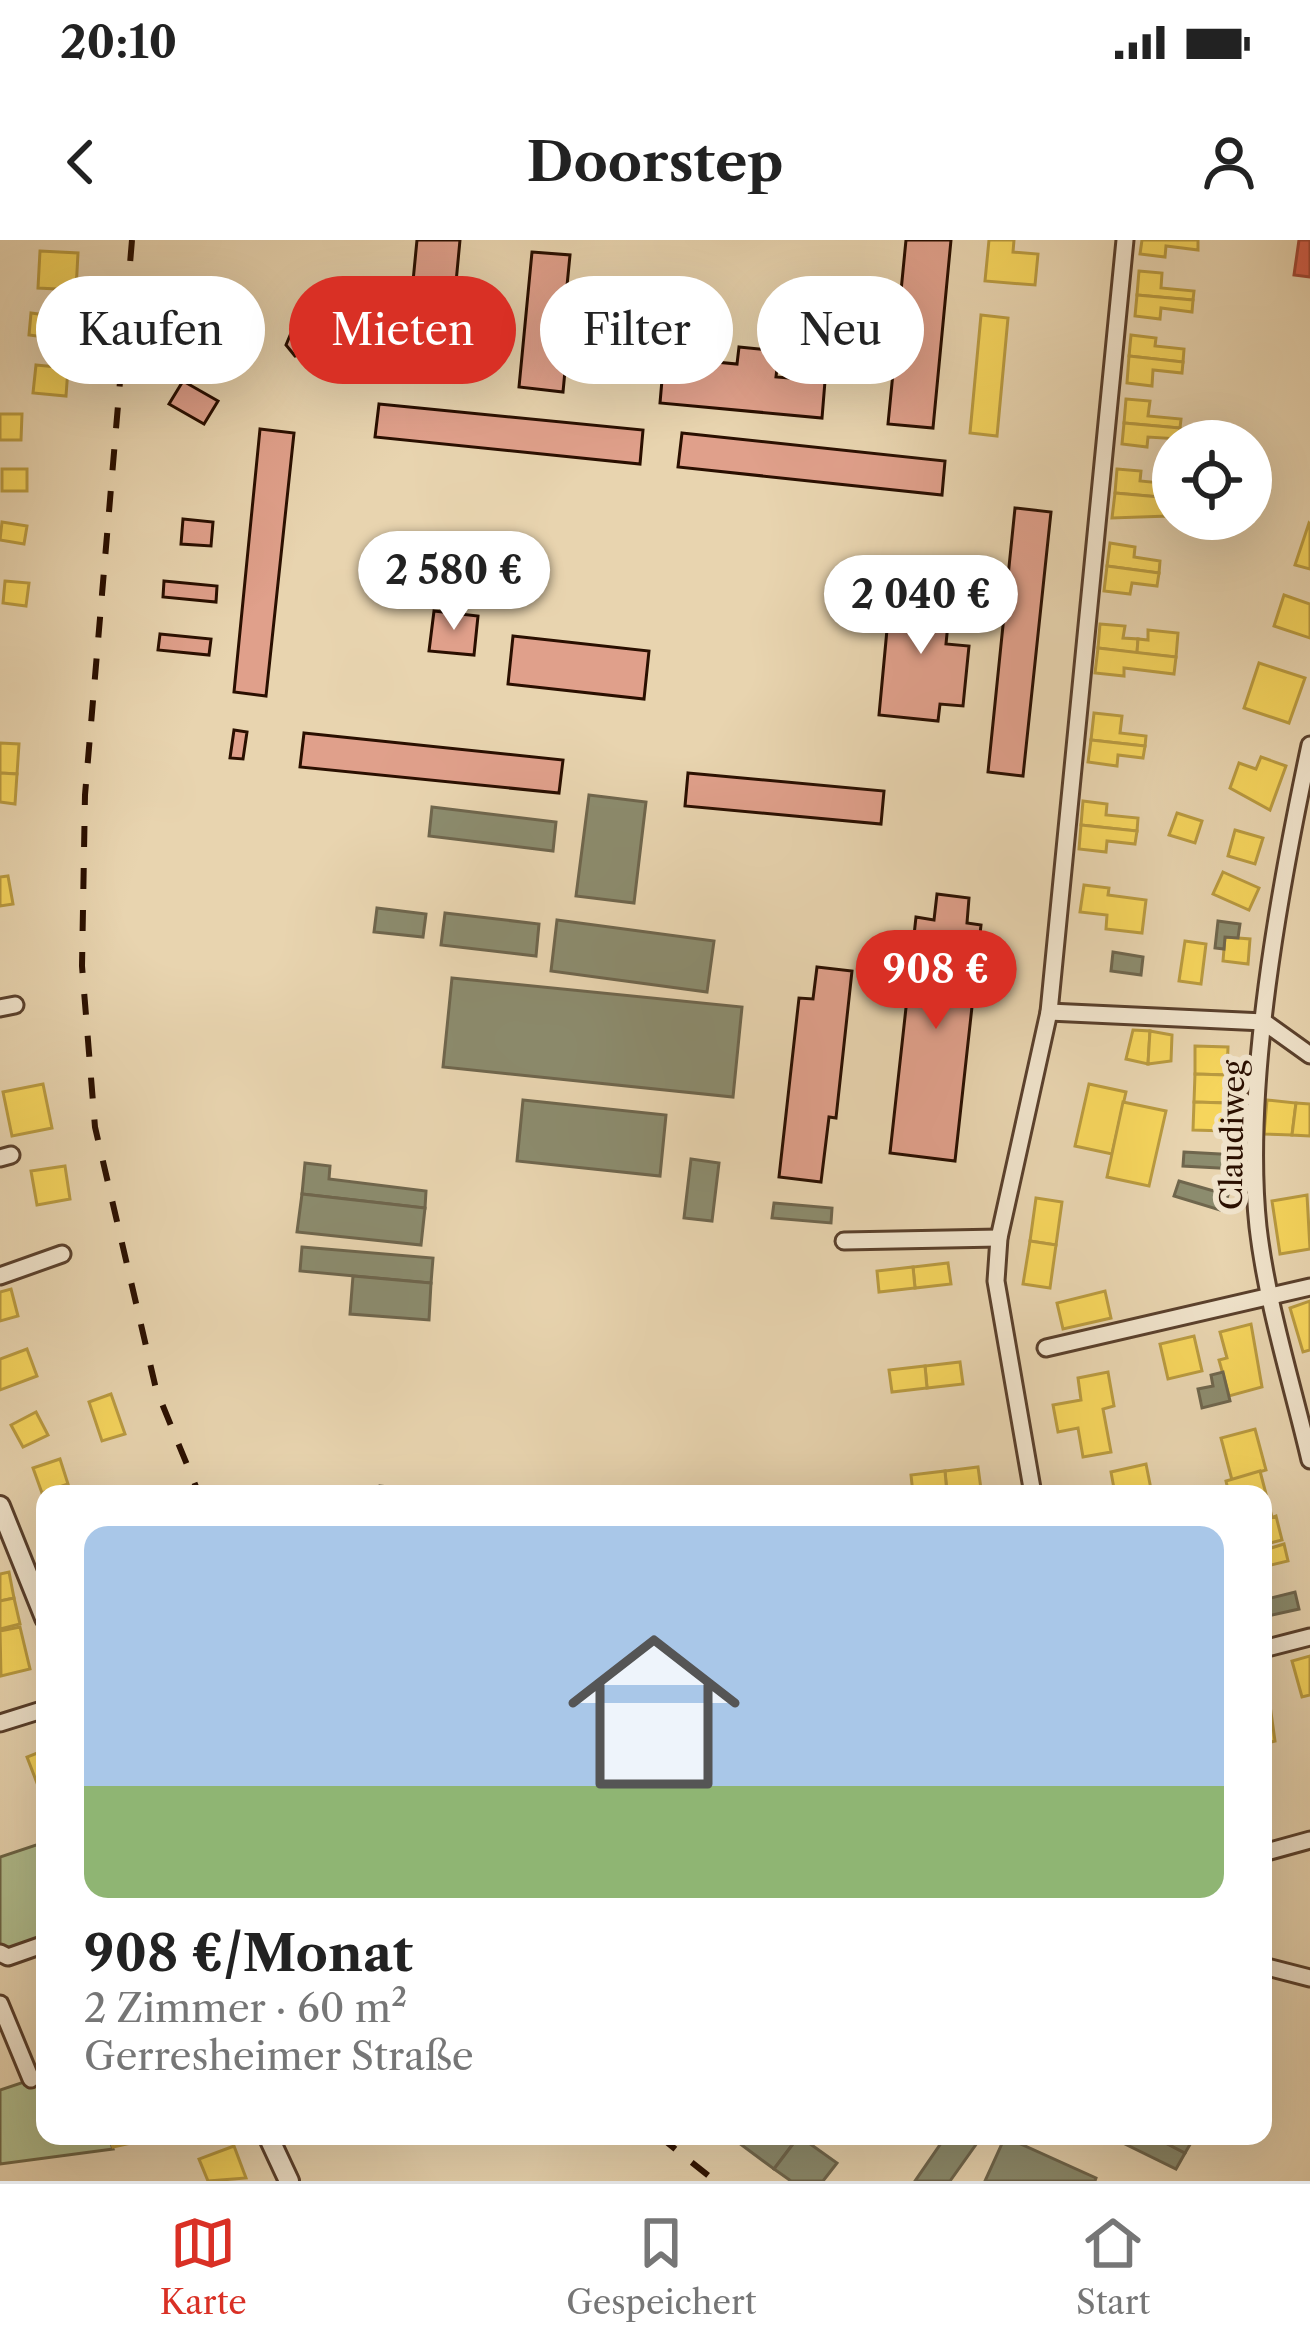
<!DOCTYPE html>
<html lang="de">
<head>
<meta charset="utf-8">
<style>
  :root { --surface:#fff; --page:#f6f6f6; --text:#222; --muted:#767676; --line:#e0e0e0; --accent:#d93025 }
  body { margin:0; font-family:"Libre Caslon Text",serif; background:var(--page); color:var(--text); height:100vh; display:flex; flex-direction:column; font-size:45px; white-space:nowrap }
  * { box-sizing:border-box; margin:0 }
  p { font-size:39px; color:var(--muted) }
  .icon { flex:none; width:66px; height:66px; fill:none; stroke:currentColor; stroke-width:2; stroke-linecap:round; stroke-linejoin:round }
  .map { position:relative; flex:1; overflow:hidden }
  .panel { position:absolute; left:36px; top:1245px; width:1236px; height:660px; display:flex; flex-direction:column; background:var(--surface); border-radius:24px; box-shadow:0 12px 48px #0002 }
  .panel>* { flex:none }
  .guide { position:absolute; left:36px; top:36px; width:1239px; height:108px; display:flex; gap:24px }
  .fabs { position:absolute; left:1152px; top:180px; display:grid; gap:24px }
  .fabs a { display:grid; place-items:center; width:120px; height:120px; border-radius:50%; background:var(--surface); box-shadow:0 12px 48px #0002; font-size:60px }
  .price { position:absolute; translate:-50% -102px; padding:0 27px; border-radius:42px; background:#fff; color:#222; font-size:39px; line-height:78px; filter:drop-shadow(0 3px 6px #0008) }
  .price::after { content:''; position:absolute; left:50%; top:72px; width:36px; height:27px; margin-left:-18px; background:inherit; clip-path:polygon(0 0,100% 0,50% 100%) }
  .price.on { background:var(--accent); color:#fff }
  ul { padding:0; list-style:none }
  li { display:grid; align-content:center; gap:24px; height:636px; padding:0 48px }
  li span { display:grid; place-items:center; height:372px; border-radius:24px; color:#555 }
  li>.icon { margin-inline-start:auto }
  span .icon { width:216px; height:216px; fill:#fffc; stroke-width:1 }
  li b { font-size:51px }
  .chip { padding:0 42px; border-radius:54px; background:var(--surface); box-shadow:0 12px 48px #0002; font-size:42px; line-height:108px }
  .chip.on { background:var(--accent); color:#fff }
  .status { display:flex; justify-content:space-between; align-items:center; height:84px; padding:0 60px; background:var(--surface); direction:ltr }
  .status svg { height:33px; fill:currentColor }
  header { display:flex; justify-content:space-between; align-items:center; height:156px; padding:0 48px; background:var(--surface); font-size:54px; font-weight:800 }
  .tab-bar { display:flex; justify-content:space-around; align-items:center; height:168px; border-top:3px solid var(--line); background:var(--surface); font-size:33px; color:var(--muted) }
  .tab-bar a { display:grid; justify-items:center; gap:6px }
  .tab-bar .on { color:var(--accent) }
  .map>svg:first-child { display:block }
  .green { fill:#b2be8e; stroke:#6e6647; stroke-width:3 }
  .homes { fill:#f6d55c; stroke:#b99a40; stroke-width:3 }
  .shops { fill:#d6604d; stroke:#a24836; stroke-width:3 }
  .industry { fill:#8c8c6e; stroke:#6f664d; stroke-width:3 }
  .building { fill:#e0a08b; stroke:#2a0f00; stroke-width:3 }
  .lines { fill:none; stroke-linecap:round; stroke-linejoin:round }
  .minor-casing { stroke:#5a402c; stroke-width:21 }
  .tertiary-casing { stroke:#5a402c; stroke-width:24 }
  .minor { stroke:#f0e3cb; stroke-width:15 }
  .tertiary { stroke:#f0e3cb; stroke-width:18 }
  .rail { stroke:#2a0f00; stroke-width:6; stroke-dasharray:21 21; stroke-linecap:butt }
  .labels { text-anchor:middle; stroke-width:12; stroke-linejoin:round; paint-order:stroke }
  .street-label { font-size:30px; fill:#2a0f00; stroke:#f0e3cb }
</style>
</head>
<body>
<div class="status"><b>20:10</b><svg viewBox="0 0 49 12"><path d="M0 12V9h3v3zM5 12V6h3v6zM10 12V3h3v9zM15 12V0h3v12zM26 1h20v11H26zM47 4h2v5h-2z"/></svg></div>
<header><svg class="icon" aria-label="back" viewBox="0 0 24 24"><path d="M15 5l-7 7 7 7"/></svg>Doorstep<svg class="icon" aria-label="person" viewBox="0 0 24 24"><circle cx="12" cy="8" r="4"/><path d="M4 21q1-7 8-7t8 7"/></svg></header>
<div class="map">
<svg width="1310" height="1941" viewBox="0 0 1310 1941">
  <rect width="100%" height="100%" fill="#e8d4af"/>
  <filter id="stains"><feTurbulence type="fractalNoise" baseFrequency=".00167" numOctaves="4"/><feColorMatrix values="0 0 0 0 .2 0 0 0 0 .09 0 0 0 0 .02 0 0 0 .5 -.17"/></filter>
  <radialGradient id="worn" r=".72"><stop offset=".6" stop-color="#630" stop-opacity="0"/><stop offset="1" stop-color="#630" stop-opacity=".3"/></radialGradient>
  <g class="green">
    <path d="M 45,1602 L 45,1698 L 8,1711 L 0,1708 L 0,1617 Z"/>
    <path d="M 45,1835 L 45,1896 L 108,1896 L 113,1909 L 0,1924 L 0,1850 Z"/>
  </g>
  <g class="homes">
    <path d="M 989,0 L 1014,0 L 1013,12 L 1038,14 L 1035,45 L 985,41 Z"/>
    <path d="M 1142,0 L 1198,0 L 1198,10 L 1166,6 L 1165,17 L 1140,14 Z"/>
    <path d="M 40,11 L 78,13 L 76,50 L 38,48 Z"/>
    <path d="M 1139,31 L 1162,33 L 1161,48 L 1194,51 L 1193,60 L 1137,55 Z"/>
    <path d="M 1137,55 L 1193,60 L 1192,72 L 1161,68 L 1160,79 L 1135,76 Z"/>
    <path d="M 31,73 L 62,77 L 60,99 L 29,95 Z"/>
    <path d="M 981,75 L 1008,78 L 997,196 L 970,193 Z"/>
    <path d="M 1131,95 L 1156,98 L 1155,106 L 1184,109 L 1183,122 L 1129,116 Z"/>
    <path d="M 1129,116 L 1183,122 L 1182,133 L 1153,130 L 1152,146 L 1127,143 Z"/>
    <path d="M 36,125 L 68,128 L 66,156 L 33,153 Z"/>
    <path d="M 1126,159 L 1150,161 L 1148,176 L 1181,179 L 1180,188 L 1124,183 Z"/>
    <path d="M 0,174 L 22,174 L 21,200 L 0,200 Z"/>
    <path d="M 1124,183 L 1180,188 L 1179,199 L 1148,197 L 1147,207 L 1122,204 Z"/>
    <rect x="2" y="229" width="25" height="22"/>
    <path d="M 1117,229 L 1141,231 L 1140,241 L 1172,244 L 1171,258 L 1115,253 Z"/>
    <path d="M 1115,253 L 1171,258 L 1169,276 L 1112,278 Z"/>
    <path d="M 2,282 L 27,286 L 24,304 L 0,300 Z"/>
    <path d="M 1309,283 L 1310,284 L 1310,329 L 1295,325 Z"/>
    <path d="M 1110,303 L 1135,307 L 1134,317 L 1160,321 L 1159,333 L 1107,326 Z"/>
    <path d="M 1107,326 L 1159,333 L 1157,346 L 1132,343 L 1130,354 L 1104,351 Z"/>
    <path d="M 5,341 L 29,343 L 26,366 L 3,363 Z"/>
    <path d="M 1284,355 L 1310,364 L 1310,398 L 1274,386 Z"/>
    <path d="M 1100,384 L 1125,386 L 1123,398 L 1138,399 L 1137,413 L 1098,408 Z"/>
    <path d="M 1148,390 L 1178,393 L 1176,417 L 1137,413 L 1138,399 L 1148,400 Z"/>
    <path d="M 1098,408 L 1176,417 L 1174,434 L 1124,428 L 1124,436 L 1095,433 Z"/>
    <path d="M 1259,423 L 1305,438 L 1289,483 L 1244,468 Z"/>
    <path d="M 1094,473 L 1122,476 L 1120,493 L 1146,496 L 1145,506 L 1091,500 Z"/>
    <path d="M 1091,500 L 1145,506 L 1143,518 L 1118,515 L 1117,526 L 1088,522 Z"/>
    <path d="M 0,503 L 19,504 L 17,534 L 0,533 Z"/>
    <path d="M 1261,517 L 1286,526 L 1270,570 L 1230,548 L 1239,523 L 1256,529 Z"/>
    <path d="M 0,533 L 17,534 L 15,564 L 0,562 Z"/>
    <path d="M 1083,561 L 1107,564 L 1106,575 L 1138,578 L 1137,591 L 1081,585 Z"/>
    <path d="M 1177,573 L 1202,581 L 1195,603 L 1169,595 Z"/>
    <path d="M 1081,585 L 1137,591 L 1135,604 L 1107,601 L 1106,612 L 1079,609 Z"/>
    <path d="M 1235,590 L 1263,598 L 1255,624 L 1228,616 Z"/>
    <path d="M 1223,632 L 1259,648 L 1249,670 L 1213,654 Z"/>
    <path d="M 8,636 L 13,664 L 0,666 L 0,637 Z"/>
    <path d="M 1084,645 L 1109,648 L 1108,655 L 1146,660 L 1142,693 L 1106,689 L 1107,675 L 1080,672 Z"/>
    <path d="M 1225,697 L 1250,699 L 1248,724 L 1223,721 Z"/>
    <path d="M 1185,701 L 1206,704 L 1201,744 L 1179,741 Z"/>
    <path d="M 1133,790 L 1150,791 L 1148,824 L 1126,819 Z"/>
    <path d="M 1150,791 L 1172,795 L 1171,821 L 1148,824 Z"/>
    <path d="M 1195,806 L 1228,807 L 1227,835 L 1195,834 Z"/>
    <path d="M 1195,834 L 1227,835 L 1227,863 L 1194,862 Z"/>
    <path d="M 43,844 L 52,888 L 12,896 L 3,852 Z"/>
    <path d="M 1089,844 L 1126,852 L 1112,914 L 1075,906 Z"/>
    <path d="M 1267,860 L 1296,863 L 1292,895 L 1264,894 Z"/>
    <path d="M 1123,862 L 1166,871 L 1149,946 L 1107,937 Z"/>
    <path d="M 1194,862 L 1227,863 L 1226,891 L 1193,890 Z"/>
    <path d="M 1296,863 L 1310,864 L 1310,896 L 1292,895 Z"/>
    <path d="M 65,926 L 70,959 L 37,965 L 31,931 Z"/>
    <path d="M 1307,955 L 1310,1009 L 1280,1014 L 1272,961 Z"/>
    <path d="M 1036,958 L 1062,962 L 1056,1005 L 1030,1001 Z"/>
    <path d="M 1030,1001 L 1056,1005 L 1050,1048 L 1023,1044 Z"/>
    <path d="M 948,1023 L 951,1044 L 915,1048 L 913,1027 Z"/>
    <path d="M 913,1027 L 915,1048 L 879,1052 L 877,1031 Z"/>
    <path d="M 11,1049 L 18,1076 L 0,1081 L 0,1052 Z"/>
    <path d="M 1105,1051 L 1111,1078 L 1063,1089 L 1057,1063 Z"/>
    <path d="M 1310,1061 L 1310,1110 L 1303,1112 L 1290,1068 Z"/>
    <path d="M 1251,1084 L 1262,1147 L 1229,1156 L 1219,1120 L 1227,1118 L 1220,1092 Z"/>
    <path d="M 1194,1096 L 1202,1131 L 1168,1139 L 1160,1104 Z"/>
    <path d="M 27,1109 L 37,1136 L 0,1150 L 0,1119 Z"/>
    <path d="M 960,1122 L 963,1144 L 927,1148 L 925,1126 Z"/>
    <path d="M 925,1126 L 927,1148 L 892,1152 L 889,1130 Z"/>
    <path d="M 1108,1132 L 1114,1166 L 1103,1169 L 1111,1212 L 1083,1217 L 1078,1188 L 1058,1192 L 1053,1165 L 1081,1160 L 1078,1138 Z"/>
    <path d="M 111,1154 L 125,1194 L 102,1201 L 89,1162 Z"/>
    <path d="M 36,1172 L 48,1195 L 23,1207 L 11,1185 Z"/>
    <path d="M 1255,1189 L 1266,1230 L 1232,1240 L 1221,1198 Z"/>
    <path d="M 60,1219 L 68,1244 L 42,1253 L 33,1228 Z"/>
    <path d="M 1146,1224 L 1152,1254 L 1115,1254 L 1111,1232 Z"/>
    <path d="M 978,1227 L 981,1249 L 947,1254 L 945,1231 Z"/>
    <path d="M 945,1231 L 947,1254 L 913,1254 L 911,1235 Z"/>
    <path d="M 1260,1231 L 1272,1277 L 1263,1281 L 1263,1254 L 1229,1254 L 1226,1241 Z"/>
    <path d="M 1276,1276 L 1282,1300 L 1270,1303 L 1271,1308 L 1284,1304 L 1288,1321 L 1263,1327 L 1263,1281 Z"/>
    <path d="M 9,1332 L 14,1358 L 0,1361 L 0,1334 Z"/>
    <path d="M 14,1358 L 20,1384 L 0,1389 L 0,1361 Z"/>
    <path d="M 20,1387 L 30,1429 L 1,1436 L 0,1391 Z"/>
    <path d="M 1310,1416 L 1310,1455 L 1302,1457 L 1292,1421 Z"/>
    <path d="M 1267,1444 L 1275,1501 L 1263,1504 L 1263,1445 Z"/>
    <path d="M 45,1510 L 45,1555 L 42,1556 L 27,1517 Z"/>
    <path d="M 109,1896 L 149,1896 L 150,1899 L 113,1907 Z"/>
    <path d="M 234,1906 L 246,1938 L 208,1941 L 199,1919 Z"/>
  </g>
  <path class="shops" d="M 1299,0 L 1310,0 L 1310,37 L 1294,35 Z"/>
  <g class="industry">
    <path d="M 589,555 L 646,562 L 634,663 L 576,656 Z"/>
    <path d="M 432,567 L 556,582 L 553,611 L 429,596 Z"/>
    <path d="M 377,668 L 426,674 L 423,697 L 374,692 Z"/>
    <path d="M 445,673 L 539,684 L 536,716 L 441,705 Z"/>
    <path d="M 557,680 L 714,701 L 707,752 L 551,731 Z"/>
    <path d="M 1218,681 L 1240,684 L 1238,698 L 1225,697 L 1224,709 L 1215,708 Z"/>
    <path d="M 1113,712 L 1143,717 L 1141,735 L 1111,731 Z"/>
    <path d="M 452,738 L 742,767 L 733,857 L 443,827 Z"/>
    <path d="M 523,860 L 666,875 L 660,936 L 517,921 Z"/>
    <path d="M 1184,912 L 1237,915 L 1236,929 L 1183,926 Z"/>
    <path d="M 691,919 L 719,923 L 712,981 L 684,978 Z"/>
    <path d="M 305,923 L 330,926 L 329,939 L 426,951 L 425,968 L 302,954 Z"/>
    <path d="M 1179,941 L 1228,955 L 1223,971 L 1174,956 Z"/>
    <path d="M 302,954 L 425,968 L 421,1005 L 297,992 Z"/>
    <path d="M 774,963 L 832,968 L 831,983 L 772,978 Z"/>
    <path d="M 302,1007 L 433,1018 L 431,1043 L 300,1031 Z"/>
    <path d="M 353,1036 L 431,1043 L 429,1080 L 350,1074 Z"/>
    <path d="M 1223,1132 L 1230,1161 L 1202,1168 L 1198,1149 L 1213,1146 L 1211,1135 Z"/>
    <path d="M 380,1246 L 450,1254 L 379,1254 Z"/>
    <path d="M 1295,1352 L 1299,1369 L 1263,1377 L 1263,1360 Z"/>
    <path d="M 745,1896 L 799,1896 L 774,1929 L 739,1903 Z"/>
    <path d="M 799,1896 L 837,1923 L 823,1941 L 791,1941 L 774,1929 Z"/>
    <path d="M 946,1896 L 982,1896 L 950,1941 L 915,1941 Z"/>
    <path d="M 1121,1896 L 1152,1896 L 1185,1913 L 1176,1929 L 1119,1901 Z"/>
    <path d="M 1152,1896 L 1195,1896 L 1185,1913 Z"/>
    <path d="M 1005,1897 L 1096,1938 L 1095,1941 L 985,1941 Z"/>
  </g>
  <g class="building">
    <path d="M 417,0 L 460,0 L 447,138 L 404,134 Z"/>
    <path d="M 906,0 L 951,0 L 933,188 L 888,184 Z"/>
    <path d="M 532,12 L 570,15 L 566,56 L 572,57 L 563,152 L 519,147 Z"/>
    <path d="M 304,91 L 311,100 L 307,113 L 295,116 L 286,105 L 291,93 Z"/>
    <path d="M 739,107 L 779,111 L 776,137 L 825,141 L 822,178 L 660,163 L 664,117 L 737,124 Z"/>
    <path d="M 183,141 L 218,161 L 204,184 L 169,164 Z"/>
    <path d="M 379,164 L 643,190 L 640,224 L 375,197 Z"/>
    <path d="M 260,189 L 294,193 L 266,456 L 234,452 Z"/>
    <path d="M 682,193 L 945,221 L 942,255 L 678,227 Z"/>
    <path d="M 1015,268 L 1051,272 L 1023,536 L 988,532 Z"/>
    <path d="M 183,279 L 213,282 L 211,306 L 181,304 Z"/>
    <path d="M 164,341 L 217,346 L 216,362 L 163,357 Z"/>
    <path d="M 891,347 L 951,353 L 946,404 L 969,406 L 963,466 L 940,464 L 938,481 L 879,475 Z"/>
    <path d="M 434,371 L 478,376 L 474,415 L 429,411 Z"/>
    <path d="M 160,394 L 211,399 L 209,415 L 158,410 Z"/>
    <path d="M 513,396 L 649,411 L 644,459 L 508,444 Z"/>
    <path d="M 234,490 L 247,492 L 243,519 L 230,518 Z"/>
    <path d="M 304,493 L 563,520 L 559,553 L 300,527 Z"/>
    <path d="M 688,533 L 884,551 L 881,584 L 685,566 Z"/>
    <path d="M 937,654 L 969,658 L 967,683 L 981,685 L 955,921 L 890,913 L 916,677 L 934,680 Z"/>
    <path d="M 817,727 L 852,731 L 836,878 L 829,877 L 821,942 L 779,937 L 799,758 L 813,759 Z"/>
  </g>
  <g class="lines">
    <g class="minor-casing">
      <g id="minor">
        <path d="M 1310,505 C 1280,646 1243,845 1258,987 C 1267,1065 1292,1143 1310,1220"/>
        <path d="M 0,768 L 15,765"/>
        <path d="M 1049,772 L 1264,782 L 1310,815"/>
        <path d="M 0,918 L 11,915"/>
        <path d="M 844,1001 L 999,998"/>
        <path d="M 0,1036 L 62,1014"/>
        <path d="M 1046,1108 L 1310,1047"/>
        <path d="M 1033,1254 L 996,1041 L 999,998 L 1049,772 L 1125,0"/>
        <path d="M 1263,1409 L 1310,1397"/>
        <path d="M 0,1483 L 45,1469"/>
        <path d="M 1263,1613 L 1310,1600"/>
        <path d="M 0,1713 L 8,1717 L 45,1704"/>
        <path d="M 1263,1726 L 1310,1738"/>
        <path d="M 0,1764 L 31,1839"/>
      </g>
    </g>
    <g class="tertiary-casing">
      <g id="tertiary">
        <path d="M 0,1266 L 45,1378"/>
        <path d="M 268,1896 L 289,1941"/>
      </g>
    </g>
    <use href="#minor" class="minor"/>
    <use href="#tertiary" class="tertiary"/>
    <g class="rail">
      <path d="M 132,0 L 85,555 L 82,726 L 95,887 L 156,1149 L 199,1254"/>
      <path d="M 659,1896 L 715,1941"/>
    </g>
  </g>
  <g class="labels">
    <g class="street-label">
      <text transform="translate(1233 895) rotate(-89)" y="10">Claudiweg</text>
    </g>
  </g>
  <rect width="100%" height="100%" filter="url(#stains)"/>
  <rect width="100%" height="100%" fill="url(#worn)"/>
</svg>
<div class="fabs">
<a><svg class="icon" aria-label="locate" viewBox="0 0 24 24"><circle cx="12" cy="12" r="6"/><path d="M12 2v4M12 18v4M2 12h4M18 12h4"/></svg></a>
</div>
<b class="price" style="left:454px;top:393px">2 580 €</b>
<b class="price" style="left:921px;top:417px">2 040 €</b>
<b class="price on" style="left:936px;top:792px">908 €</b>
<div class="guide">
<a class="chip">Kaufen</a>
<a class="chip on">Mieten</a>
<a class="chip">Filter</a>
<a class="chip">Neu</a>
</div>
<section class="panel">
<ul>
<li><span style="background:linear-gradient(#a9c7e8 70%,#8fb573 0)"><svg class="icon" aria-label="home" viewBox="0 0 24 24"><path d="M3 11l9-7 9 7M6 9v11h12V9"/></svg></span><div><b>908 €/Monat</b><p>2 Zimmer · 60 m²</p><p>Gerresheimer Straße</p></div></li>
</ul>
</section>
</div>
<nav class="tab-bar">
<a class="on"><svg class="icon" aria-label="map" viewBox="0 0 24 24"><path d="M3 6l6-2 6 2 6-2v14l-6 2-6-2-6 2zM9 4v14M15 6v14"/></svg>Karte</a>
<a><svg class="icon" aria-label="saved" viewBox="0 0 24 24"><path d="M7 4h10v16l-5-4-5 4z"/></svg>Gespeichert</a>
<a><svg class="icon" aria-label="home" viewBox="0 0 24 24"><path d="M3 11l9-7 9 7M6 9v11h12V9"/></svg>Start</a>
</nav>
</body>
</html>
